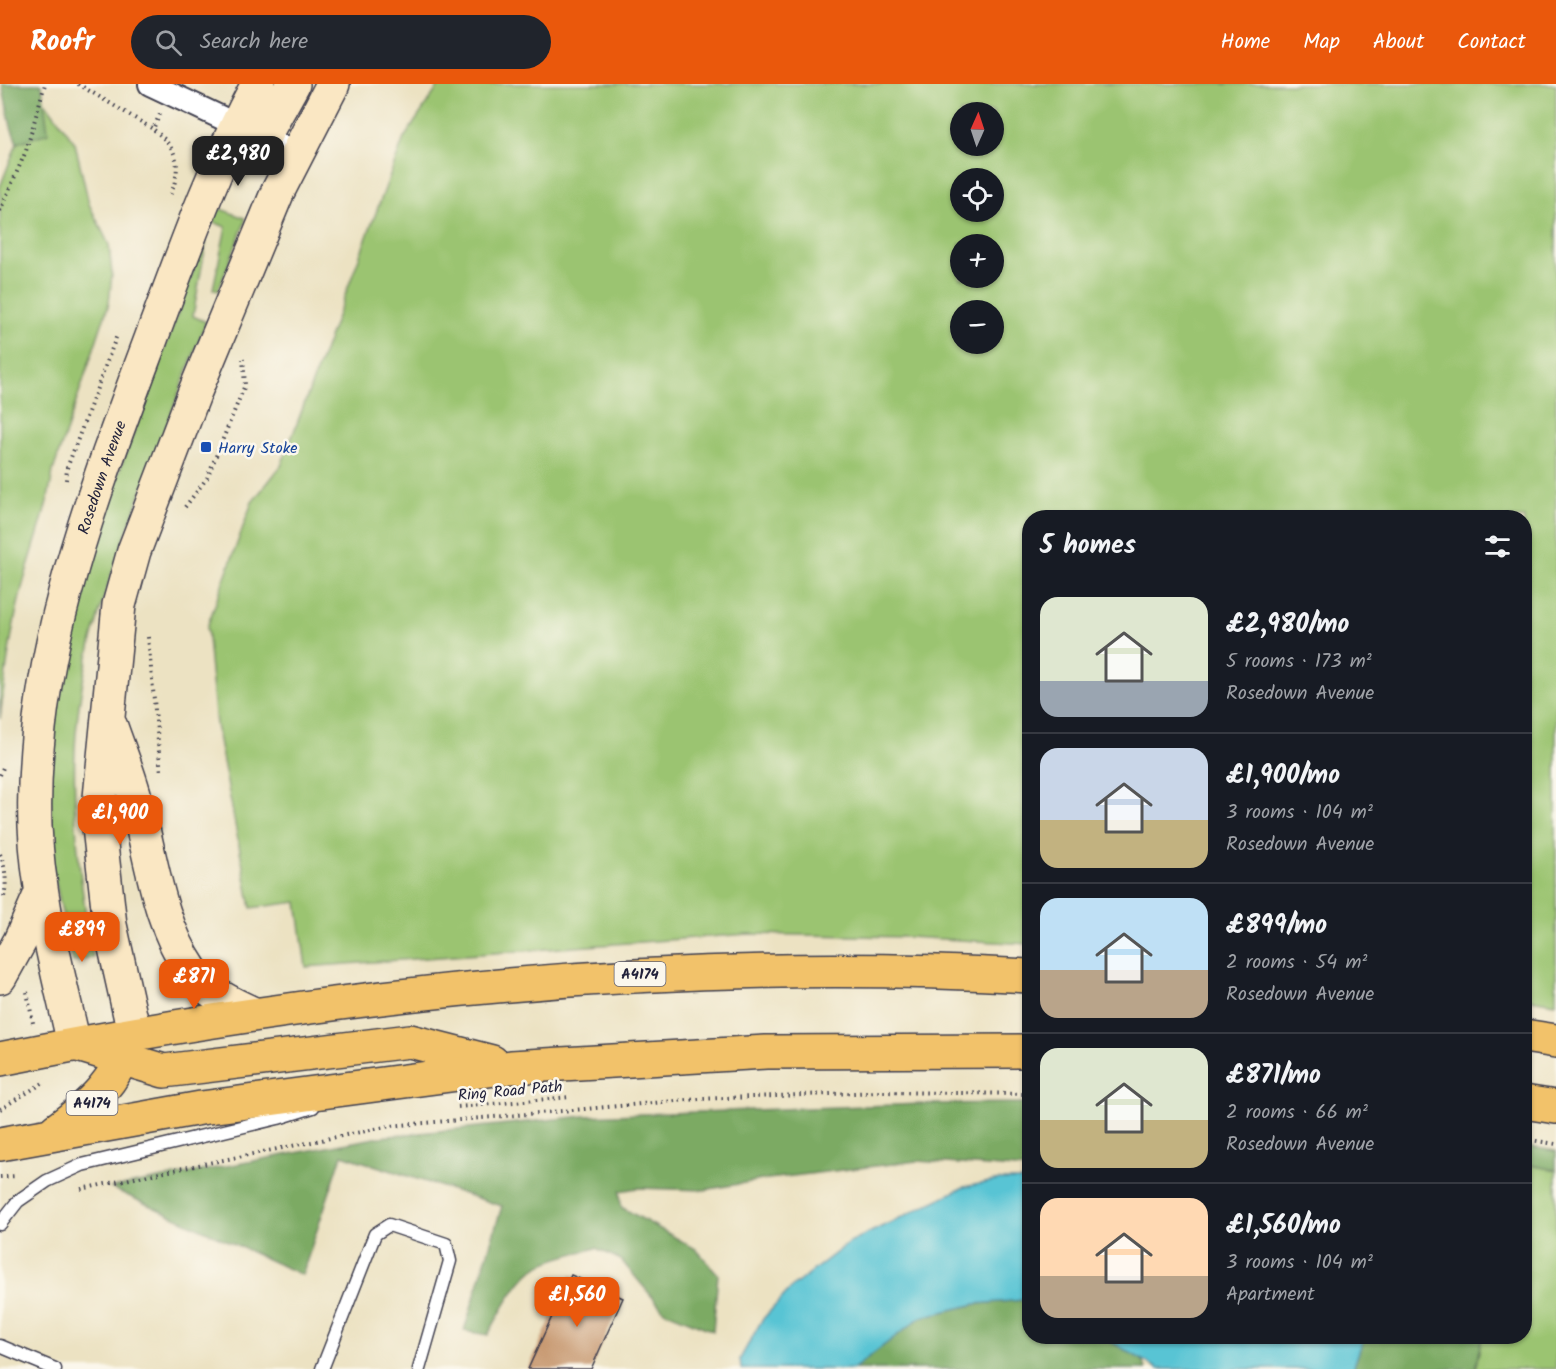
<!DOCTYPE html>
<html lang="en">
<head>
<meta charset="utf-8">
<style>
  :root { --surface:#171b24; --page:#20242c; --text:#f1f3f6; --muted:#9ea1a6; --line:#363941; --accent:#ea580c }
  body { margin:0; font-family:Kalam,sans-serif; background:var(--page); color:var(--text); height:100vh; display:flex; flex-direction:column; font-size:22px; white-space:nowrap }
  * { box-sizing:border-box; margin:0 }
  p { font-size:20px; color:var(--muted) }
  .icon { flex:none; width:33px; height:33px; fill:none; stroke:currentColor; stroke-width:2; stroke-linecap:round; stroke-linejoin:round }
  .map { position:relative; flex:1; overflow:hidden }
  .panel { position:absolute; left:1022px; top:426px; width:510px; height:834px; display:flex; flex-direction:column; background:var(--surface); border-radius:24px; box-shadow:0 2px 4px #0004 }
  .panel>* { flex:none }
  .needle { width:39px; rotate:3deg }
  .controls { position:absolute; left:950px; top:18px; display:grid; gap:12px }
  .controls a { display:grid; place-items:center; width:54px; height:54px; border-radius:50%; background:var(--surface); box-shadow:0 2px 4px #0004; font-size:30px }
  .price { position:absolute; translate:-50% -51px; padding:0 14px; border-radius:12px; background:var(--accent); color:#fff; font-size:20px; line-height:39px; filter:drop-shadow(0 2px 3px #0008) }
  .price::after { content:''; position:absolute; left:50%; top:36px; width:18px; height:14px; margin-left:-9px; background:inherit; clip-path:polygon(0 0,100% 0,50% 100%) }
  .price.selected { background:#222; color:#fff }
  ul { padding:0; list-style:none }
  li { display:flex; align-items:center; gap:18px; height:150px; padding:0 18px }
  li+li { border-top:2px solid var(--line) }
  li span { display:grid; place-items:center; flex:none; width:168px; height:120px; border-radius:18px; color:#555 }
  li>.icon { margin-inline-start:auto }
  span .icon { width:72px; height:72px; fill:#fffc; stroke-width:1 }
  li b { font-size:26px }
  h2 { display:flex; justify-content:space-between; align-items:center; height:72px; padding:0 18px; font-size:26px }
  header { display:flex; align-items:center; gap:36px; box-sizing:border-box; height:84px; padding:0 30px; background:var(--accent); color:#fff }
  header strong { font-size:28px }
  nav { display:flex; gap:33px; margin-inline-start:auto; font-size:21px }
  .search { width:420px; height:54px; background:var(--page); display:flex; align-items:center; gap:15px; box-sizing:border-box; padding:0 21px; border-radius:33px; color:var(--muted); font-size:22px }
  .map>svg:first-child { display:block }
  .green { fill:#9bc471; stroke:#5e7356; stroke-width:1.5; fill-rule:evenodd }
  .forest { fill:#7caa63; stroke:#4f664f; stroke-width:1.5 }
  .water { fill:#59c4d4; stroke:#3e7388; stroke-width:1.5 }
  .building { fill:#c89a72 }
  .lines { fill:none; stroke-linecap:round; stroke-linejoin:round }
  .lane-casing { stroke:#403f4f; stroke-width:15 }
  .street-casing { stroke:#403f4f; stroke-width:26 }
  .secondary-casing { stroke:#403f4f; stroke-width:36 }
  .primary-casing { stroke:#403f4f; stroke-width:36 }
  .path { stroke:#403f4f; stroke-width:4; stroke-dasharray:1.5 4.5; stroke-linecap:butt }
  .lane { stroke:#fff; stroke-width:12 }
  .street { stroke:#fff; stroke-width:22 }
  .secondary { stroke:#fae7c3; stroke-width:33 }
  .primary { stroke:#f2c26a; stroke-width:33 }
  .transit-dot { fill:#1a4fb4; stroke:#fbf7ec; stroke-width:2 }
  .labels { text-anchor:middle; stroke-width:5; stroke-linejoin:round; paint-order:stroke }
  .shield { fill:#fbf7ec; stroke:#636270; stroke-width:1.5 }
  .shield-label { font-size:15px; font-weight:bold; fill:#22223b }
  .transit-label { font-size:16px; fill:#164399; stroke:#fbf7ec; text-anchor:start }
  .street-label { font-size:16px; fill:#22223b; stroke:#fbf7ec }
</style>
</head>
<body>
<header>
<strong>Roofr</strong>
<div class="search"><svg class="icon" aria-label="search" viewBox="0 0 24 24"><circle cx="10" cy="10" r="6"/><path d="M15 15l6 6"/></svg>Search here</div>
<nav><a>Home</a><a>Map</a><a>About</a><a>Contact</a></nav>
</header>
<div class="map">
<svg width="1556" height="1285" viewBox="0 0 1556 1285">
  <rect width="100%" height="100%" fill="#fbf7ec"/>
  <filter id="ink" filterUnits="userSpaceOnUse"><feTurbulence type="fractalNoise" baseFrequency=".0167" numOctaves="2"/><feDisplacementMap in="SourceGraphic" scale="12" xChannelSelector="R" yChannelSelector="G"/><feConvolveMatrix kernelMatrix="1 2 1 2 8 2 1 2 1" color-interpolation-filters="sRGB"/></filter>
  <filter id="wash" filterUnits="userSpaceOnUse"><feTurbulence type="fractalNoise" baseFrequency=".008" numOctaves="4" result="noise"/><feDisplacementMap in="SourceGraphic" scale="24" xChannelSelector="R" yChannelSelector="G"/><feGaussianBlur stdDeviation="1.35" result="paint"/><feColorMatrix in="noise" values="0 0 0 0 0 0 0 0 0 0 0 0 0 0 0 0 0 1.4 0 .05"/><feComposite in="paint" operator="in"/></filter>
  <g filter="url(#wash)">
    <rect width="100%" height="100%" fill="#ece2c2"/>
    <g class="green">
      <path d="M 440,0 L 1556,0 L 1556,919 L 1524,914 L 1524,434 L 1029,434 L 1029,860 L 907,853 L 748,850 L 306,883 L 297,818 L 251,824 L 216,641 L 207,543 L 252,418 L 281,382 L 404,54 ZM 993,28 L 993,62 L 960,62 L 960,28 ZM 993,94 L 993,128 L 960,128 L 960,94 ZM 960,160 L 993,160 L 993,194 L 960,194 ZM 993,226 L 993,260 L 960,260 L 960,226 Z"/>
      <path d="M 46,19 L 75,59 L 89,120 L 109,161 L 112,190 L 109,219 L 53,387 C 47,430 30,470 20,512 C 10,553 5,593 0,635 L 0,103 L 17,59 Z"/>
      <path d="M 218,124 L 245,134 L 245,138 L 218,207 L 213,205 L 226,143 L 213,138 Z"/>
      <path d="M 204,158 L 206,159 L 193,232 L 206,238 C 185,293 164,348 143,403 C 111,488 79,574 75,665 C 72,736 80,803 93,873 L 73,878 L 52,782 L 50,689 L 58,599 L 88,472 Z"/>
      <path d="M 1524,1080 L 1556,1086 L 1556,1285 L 1475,1285 L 1482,1253 L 1524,1252 Z"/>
    </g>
    <g class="forest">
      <path d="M 2,0 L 42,0 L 48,49 L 17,59 L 11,43 Z"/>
      <path d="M 1029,1019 L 1029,1085 L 917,1077 L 768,1095 L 704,1106 L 637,1104 L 620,1107 L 621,1123 L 696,1165 L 718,1190 L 713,1247 L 664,1227 L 621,1176 L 596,1164 C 578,1169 544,1175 530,1188 C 514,1202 498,1233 488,1251 L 464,1247 L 502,1122 L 342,1071 L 302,1191 L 111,1104 L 380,1053 L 585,1032 L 922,1020 Z"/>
      <path d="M 1524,1062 L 1556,1067 L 1556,1086 L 1524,1080 Z"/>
      <path d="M 1023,1216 L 1029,1218 L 1029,1252 L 1103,1253 L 1143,1276 L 1146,1285 L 853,1285 L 921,1233 L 976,1220 Z"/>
      <path d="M 1364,1253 L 1482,1253 L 1475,1285 L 1353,1285 Z"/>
    </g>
    <g class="water">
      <path d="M 1000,1096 L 1029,1096 L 1029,1218 L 1023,1216 L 976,1220 L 921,1233 L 853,1285 L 741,1285 L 740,1275 L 762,1236 L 792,1203 L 850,1158 L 964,1103 Z"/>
      <path d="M 1364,1253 L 1353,1285 L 1158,1285 L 1103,1253 Z"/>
    </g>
    <g id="blocks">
      <path class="building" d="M 571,1191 L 623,1214 L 591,1285 L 528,1285 Z"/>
    </g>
  </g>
  <g filter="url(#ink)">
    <use href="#blocks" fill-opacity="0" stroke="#403f4f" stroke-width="1.5"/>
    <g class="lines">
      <g class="lane-casing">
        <g id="lane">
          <path d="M 0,1140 L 18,1117 L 47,1097 L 82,1081 L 278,1034 L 313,1023"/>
          <path d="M 0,1262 L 55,1285"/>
          <path d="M 322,1285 L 375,1150 L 389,1141 L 446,1160 L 450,1177 L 419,1285"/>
        </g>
      </g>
      <g class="street-casing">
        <path id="street" d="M 150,0 L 296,69"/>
      </g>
      <g class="secondary-casing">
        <g id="secondary">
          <path d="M 263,54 L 293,0"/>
          <path d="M 111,643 C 120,669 131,695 137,721 C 152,776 158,838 191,886 C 206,908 230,919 254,930"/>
          <path d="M 0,893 L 20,857 L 41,809"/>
          <path d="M 134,949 L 110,841 L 98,734 L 119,521 L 134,467 L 194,310 L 278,107 L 333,0"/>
          <path id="s1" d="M 74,960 C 58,888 38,816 35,742 C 29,573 93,411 151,255 C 183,169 214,81 258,0"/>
        </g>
      </g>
      <g class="primary-casing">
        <g id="primary">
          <path d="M 1524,952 L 1556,957"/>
          <path d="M 78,961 L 164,987 L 410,957 L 492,978"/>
          <path d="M 0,975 C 339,907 683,872 1029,892"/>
          <path d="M 1524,1018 L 1556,1023"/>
          <path d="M 56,1046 C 94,1018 113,1000 131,956"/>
          <path d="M 0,1060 L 201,1024 L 511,983 L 766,968 L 1029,967"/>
        </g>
      </g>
      <g class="path">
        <path d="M 78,0 L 153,45"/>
        <path d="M 160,30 L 153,45 C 178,65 182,80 171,110"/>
        <path d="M 0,127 L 26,67 L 45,0"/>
        <path d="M 66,396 L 67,384 L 117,251"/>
        <path d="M 185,423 L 207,394 L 245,301 L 243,275"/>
        <path d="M 148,553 L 161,689"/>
        <path d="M 0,691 L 4,681"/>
        <path d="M 0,770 C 6,784 7,799 4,813"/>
        <path d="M 27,908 L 33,939"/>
        <path d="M 458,1023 L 570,1013"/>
        <path d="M 0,1025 L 43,999"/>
        <path d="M 1524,1055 L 1556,1060"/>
        <path d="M 0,1093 L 17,1092"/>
        <path d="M 81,1105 L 390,1042 L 699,1015 L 881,1008 L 1029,1010"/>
      </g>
      <use href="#lane" class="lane"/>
      <use href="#street" class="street"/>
      <use href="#secondary" class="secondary"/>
      <use href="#primary" class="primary"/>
    </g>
  </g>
  <rect class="transit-dot" x="200" y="357" width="12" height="12" rx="3"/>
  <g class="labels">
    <g class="shield">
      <rect x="614.5" y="878" width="51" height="24" rx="4.5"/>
      <rect x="66.5" y="1007" width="51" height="24" rx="4.5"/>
    </g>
    <g class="shield-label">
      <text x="640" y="895">A4174</text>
      <text x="92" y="1024">A4174</text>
    </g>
    <g class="transit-label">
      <text x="218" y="369">Harry Stoke</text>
    </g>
    <g class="street-label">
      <text dy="6" stroke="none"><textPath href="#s1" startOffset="579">Rosedown Avenue</textPath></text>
      <text transform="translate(510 1006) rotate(-5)" y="6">Ring Road Path</text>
    </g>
  </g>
</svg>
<div class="controls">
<a><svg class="needle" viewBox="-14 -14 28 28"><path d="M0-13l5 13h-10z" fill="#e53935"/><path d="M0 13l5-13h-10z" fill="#9ea1a6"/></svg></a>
<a><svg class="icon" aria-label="locate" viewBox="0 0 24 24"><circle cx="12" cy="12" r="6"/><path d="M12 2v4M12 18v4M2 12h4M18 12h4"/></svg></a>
<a>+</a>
<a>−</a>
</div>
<b class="price selected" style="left:238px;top:103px">£2,980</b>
<b class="price" style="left:120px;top:762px">£1,900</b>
<b class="price" style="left:82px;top:879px">£899</b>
<b class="price" style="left:194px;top:926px">£871</b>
<b class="price" style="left:577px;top:1244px">£1,560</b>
<section class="panel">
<h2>5 homes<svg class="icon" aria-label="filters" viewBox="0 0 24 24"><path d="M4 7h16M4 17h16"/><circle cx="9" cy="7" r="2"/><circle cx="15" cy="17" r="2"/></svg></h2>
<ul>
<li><span style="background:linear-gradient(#dfe7d0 70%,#9aa5b1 0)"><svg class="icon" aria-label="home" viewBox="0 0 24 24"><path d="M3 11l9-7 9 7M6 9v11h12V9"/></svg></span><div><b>£2,980/mo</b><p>5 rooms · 173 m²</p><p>Rosedown Avenue</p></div></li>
<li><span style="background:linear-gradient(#c9d6e8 60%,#c2b280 0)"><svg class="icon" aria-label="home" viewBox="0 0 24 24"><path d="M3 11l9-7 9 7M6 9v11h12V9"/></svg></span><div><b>£1,900/mo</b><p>3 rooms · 104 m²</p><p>Rosedown Avenue</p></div></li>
<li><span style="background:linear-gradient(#bfe0f5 60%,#b9a48a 0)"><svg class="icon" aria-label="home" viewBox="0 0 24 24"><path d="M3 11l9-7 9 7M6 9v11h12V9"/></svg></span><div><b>£899/mo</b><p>2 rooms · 54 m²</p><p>Rosedown Avenue</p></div></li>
<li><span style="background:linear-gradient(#dfe7d0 60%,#c2b280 0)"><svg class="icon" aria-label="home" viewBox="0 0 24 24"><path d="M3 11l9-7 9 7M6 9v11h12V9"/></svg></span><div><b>£871/mo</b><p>2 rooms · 66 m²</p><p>Rosedown Avenue</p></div></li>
<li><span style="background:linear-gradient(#ffd9b3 65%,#b9a48a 0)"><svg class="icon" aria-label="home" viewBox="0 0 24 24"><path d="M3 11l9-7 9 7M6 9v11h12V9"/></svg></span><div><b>£1,560/mo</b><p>3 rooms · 104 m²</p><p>Apartment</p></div></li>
</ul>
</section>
</div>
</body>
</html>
